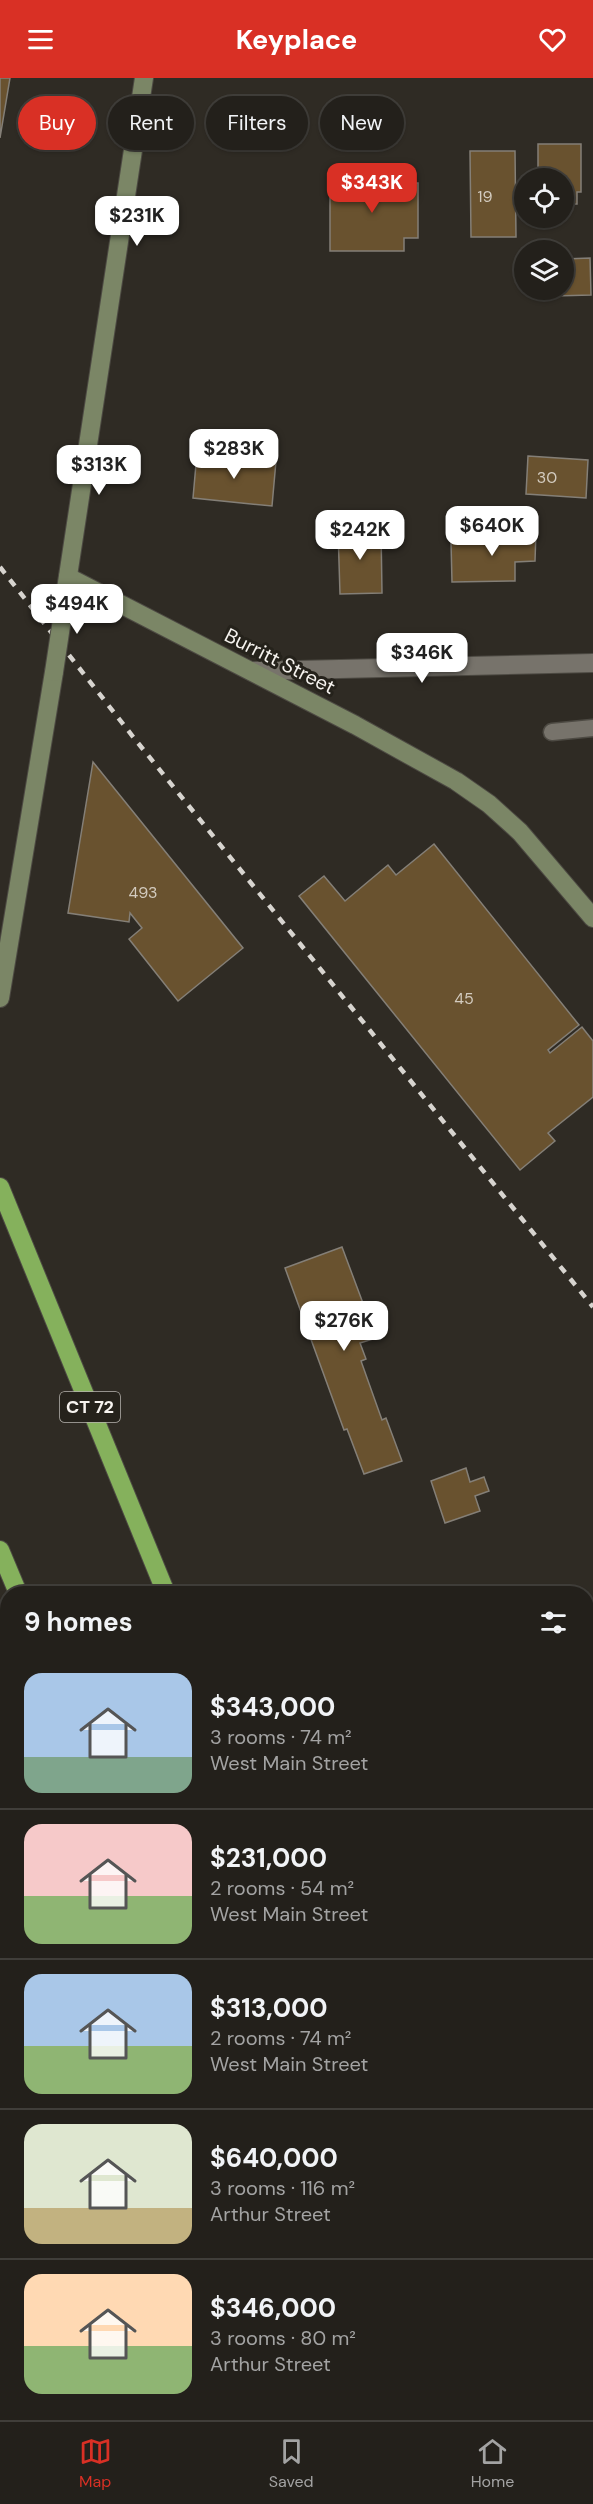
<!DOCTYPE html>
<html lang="en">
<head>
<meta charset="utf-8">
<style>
  :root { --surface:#23201b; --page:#2b2824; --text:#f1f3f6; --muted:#a3a3a3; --line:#403e3a; --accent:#d93025 }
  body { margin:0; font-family:"DM Sans",sans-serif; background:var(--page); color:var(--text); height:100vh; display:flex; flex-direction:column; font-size:22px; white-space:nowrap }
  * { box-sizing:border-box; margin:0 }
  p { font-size:20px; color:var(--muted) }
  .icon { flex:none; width:33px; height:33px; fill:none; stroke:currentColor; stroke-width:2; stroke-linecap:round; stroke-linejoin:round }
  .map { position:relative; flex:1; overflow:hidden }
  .side { position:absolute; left:0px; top:1508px; width:594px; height:836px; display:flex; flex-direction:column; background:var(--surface); border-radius:24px 24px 0 0; box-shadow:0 2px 4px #0004,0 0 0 2px var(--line) }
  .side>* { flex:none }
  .banner { position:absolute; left:18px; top:18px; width:558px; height:54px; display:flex; gap:12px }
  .tools { position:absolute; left:514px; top:90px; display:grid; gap:12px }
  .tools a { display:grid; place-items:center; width:60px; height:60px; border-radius:50%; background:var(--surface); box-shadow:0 2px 4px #0004,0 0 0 2px var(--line); font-size:30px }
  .price { position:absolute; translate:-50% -51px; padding:0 14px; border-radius:12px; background:#fff; color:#222; font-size:20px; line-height:39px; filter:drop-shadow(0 2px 3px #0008) }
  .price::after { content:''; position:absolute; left:50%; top:36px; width:18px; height:14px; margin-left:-9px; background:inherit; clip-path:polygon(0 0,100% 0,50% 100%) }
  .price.active { background:var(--accent); color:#fff }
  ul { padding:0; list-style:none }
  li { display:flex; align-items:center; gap:18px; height:150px; padding:0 24px }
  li+li { border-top:2px solid var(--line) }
  li span { display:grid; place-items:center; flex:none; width:168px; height:120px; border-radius:18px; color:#555 }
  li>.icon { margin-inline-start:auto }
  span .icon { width:72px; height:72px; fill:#fffc; stroke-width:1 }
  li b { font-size:26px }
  h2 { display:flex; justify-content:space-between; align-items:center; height:72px; padding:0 24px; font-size:26px }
  .chip { padding:0 21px; border-radius:27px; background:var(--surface); box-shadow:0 2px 4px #0004,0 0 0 2px var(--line); font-size:21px; line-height:54px }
  .chip.active { background:var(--accent); color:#fff }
  header { display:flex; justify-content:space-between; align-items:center; height:78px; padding:0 24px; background:var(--accent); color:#fff; font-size:27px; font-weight:700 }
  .dock { display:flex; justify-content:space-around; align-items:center; height:84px; border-top:2px solid var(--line); background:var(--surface); font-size:16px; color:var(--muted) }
  .dock a { display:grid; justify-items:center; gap:3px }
  .dock .active { color:var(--accent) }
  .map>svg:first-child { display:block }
  .building { fill:#69522f; stroke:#847f77; stroke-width:1.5 }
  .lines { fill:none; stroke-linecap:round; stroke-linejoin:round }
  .lane-casing { stroke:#4d4a43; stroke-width:19 }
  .street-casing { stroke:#4d4a43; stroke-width:20 }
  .secondary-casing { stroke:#4d4a43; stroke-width:20 }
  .highway-casing { stroke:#4d4a43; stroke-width:20 }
  .path { stroke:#908c87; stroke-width:4; stroke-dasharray:3 3; stroke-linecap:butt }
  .lane { stroke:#77736b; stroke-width:16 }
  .street { stroke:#77736b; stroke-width:18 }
  .secondary { stroke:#7b8666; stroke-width:18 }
  .highway { stroke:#85b15c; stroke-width:18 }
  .rail { stroke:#d7d4cf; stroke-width:4.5; stroke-dasharray:8 8; stroke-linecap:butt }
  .secondary-bridge-casing { stroke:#4d4a43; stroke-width:20; stroke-linecap:butt }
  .secondary-bridge { stroke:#7b8666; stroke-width:18 }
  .labels { text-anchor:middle; stroke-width:6; stroke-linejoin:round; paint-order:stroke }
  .number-label { font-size:16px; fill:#d3cbbf }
  .shield { fill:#25221b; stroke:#b7b4af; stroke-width:1.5 }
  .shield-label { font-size:18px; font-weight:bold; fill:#f6f3ef }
  .street-label { font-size:20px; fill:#f6f3ef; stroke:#25221b }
</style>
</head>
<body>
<header><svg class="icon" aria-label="menu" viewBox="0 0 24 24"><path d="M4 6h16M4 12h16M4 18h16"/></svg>Keyplace<svg class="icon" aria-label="heart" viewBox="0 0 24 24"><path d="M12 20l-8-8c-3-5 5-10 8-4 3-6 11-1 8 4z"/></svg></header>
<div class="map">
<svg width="593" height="2342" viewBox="0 0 593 2342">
  <rect width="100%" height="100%" fill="#2f2b24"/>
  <g class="building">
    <path d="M 0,0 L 10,0 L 0,60 Z"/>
    <path d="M 538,66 L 581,66 L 581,114 L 577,114 L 577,126 L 564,126 L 564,100 L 538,100 Z"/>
    <path d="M 470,73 L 515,73 L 516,159 L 471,159 Z"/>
    <path d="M 330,100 L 404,100 L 404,105 L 418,105 L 418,160 L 404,160 L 404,173 L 330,173 Z"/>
    <path d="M 590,180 L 591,217 L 554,218 L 554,212 L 564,212 L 564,181 Z"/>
    <path d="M 197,375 L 276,383 L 272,428 L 193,420 Z"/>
    <path d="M 528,378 L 588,382 L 586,420 L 526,416 Z"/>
    <path d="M 381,451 L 382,515 L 340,516 L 338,452 Z"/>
    <path d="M 536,453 L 535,483 L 515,484 L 515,503 L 452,504 L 451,464 L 494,464 L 494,454 Z"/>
    <path d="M 93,684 L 243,870 L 178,923 L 129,861 L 142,850 L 130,835 L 129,844 L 68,835 Z"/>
    <path d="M 434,766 L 579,947 L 548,972 L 550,975 L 582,949 L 593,963 L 593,1019 L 548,1055 L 555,1063 L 520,1092 L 299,818 L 324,798 L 345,823 L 388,787 L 396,797 Z"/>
    <path d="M 342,1169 L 376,1260 L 360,1265 L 366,1281 L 361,1283 L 382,1342 L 386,1340 L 402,1383 L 364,1396 L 347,1351 L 344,1352 L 285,1190 Z"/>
    <path d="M 466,1390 L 470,1404 L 484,1399 L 489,1413 L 475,1418 L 480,1433 L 445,1445 L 431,1403 Z"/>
    <path d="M 593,1566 L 593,1698 L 586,1701 L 586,1569 Z"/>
  </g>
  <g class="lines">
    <g class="lane-casing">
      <g id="lane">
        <path d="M 552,654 L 593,650"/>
        <path d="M 221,2336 L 222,2342"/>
        <path d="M 159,2342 L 193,2336"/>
      </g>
    </g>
    <g class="street-casing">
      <g id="street">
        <path d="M 251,593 L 593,585"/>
        <path d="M 0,2237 L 8,2238"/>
      </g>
    </g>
    <g class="secondary-casing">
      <g id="secondary">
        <path d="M 68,499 L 355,647 L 456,703 L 489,726 L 520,754 L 593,840"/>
        <path d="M 66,511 L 144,0"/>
        <path d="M 0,920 L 54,594"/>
        <path d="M 0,2154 L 8,2193"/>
        <path d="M 36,2336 L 38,2342"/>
      </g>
    </g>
    <g class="highway-casing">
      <g id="highway">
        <path d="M 0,1109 L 166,1515"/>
        <path d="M 0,1472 L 18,1515"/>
        <path d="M 354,2336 L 356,2342"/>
        <path d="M 502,2336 L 505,2342"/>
      </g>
    </g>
    <g class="path">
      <path d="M 0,1755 L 8,1760"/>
      <path d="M 256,2336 L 258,2342"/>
    </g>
    <use href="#lane" class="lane"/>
    <use href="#street" class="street"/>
    <use href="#secondary" class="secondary"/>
    <use href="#highway" class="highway"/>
    <path class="rail" d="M 0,489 L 134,660 L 593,1229"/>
    <g class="secondary-bridge-casing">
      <path id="secondary-bridge" d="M 54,594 L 66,515"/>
    </g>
    <use href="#secondary-bridge" class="secondary-bridge"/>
  </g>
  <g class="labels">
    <g class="number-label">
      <text x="485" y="124">19</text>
      <text x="547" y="405">30</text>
      <text x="143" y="820">493</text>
      <text x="464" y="926">45</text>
    </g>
    <rect class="shield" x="60" y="1314" width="60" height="30" rx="4.5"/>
    <g class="shield-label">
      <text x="90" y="1335">CT 72</text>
    </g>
    <g class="street-label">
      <text transform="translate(280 583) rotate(27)" y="7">Burritt Street</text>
    </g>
  </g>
</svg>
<div class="tools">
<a><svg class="icon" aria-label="locate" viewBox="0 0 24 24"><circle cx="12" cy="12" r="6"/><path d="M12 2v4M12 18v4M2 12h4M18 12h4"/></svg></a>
<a><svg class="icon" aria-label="layers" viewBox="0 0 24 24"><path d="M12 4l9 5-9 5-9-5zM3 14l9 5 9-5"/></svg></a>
</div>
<b class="price active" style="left:372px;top:136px">$343K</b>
<b class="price" style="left:137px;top:169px">$231K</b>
<b class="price" style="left:234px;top:402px">$283K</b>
<b class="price" style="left:99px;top:418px">$313K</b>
<b class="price" style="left:492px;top:479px">$640K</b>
<b class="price" style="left:360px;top:483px">$242K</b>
<b class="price" style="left:77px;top:557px">$494K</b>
<b class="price" style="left:422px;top:606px">$346K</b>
<b class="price" style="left:344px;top:1274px">$276K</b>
<div class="banner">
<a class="chip active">Buy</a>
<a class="chip">Rent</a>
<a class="chip">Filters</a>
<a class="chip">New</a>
</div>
<section class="side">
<h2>9 homes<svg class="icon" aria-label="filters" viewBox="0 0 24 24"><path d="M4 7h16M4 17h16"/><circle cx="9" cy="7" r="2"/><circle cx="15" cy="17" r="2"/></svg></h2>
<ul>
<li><span style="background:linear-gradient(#a9c7e8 70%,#7fa58c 0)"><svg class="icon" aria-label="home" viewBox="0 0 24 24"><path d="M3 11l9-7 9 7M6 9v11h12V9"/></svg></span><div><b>$343,000</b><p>3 rooms · 74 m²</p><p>West Main Street</p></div></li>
<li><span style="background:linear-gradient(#f6c9c9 60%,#8fb573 0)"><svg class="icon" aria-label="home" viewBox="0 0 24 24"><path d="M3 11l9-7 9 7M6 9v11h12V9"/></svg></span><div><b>$231,000</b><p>2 rooms · 54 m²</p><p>West Main Street</p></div></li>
<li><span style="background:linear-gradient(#a9c7e8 60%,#8fb573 0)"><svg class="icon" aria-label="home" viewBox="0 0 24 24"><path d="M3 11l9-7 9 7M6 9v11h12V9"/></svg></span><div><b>$313,000</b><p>2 rooms · 74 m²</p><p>West Main Street</p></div></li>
<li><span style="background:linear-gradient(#dfe7d0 70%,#c2b280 0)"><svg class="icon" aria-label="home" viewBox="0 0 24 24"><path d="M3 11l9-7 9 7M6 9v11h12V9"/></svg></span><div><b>$640,000</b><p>3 rooms · 116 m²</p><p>Arthur Street</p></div></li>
<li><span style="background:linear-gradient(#ffd9b3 60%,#8fb573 0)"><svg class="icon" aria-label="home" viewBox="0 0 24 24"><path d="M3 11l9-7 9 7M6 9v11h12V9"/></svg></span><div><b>$346,000</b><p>3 rooms · 80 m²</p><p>Arthur Street</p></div></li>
</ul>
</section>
</div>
<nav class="dock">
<a class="active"><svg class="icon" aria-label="map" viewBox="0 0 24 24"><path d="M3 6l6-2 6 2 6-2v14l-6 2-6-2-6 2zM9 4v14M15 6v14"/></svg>Map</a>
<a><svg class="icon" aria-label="saved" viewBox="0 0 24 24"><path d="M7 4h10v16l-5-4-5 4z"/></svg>Saved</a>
<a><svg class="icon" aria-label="home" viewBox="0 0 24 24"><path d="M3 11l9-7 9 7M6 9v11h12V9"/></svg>Home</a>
</nav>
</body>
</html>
